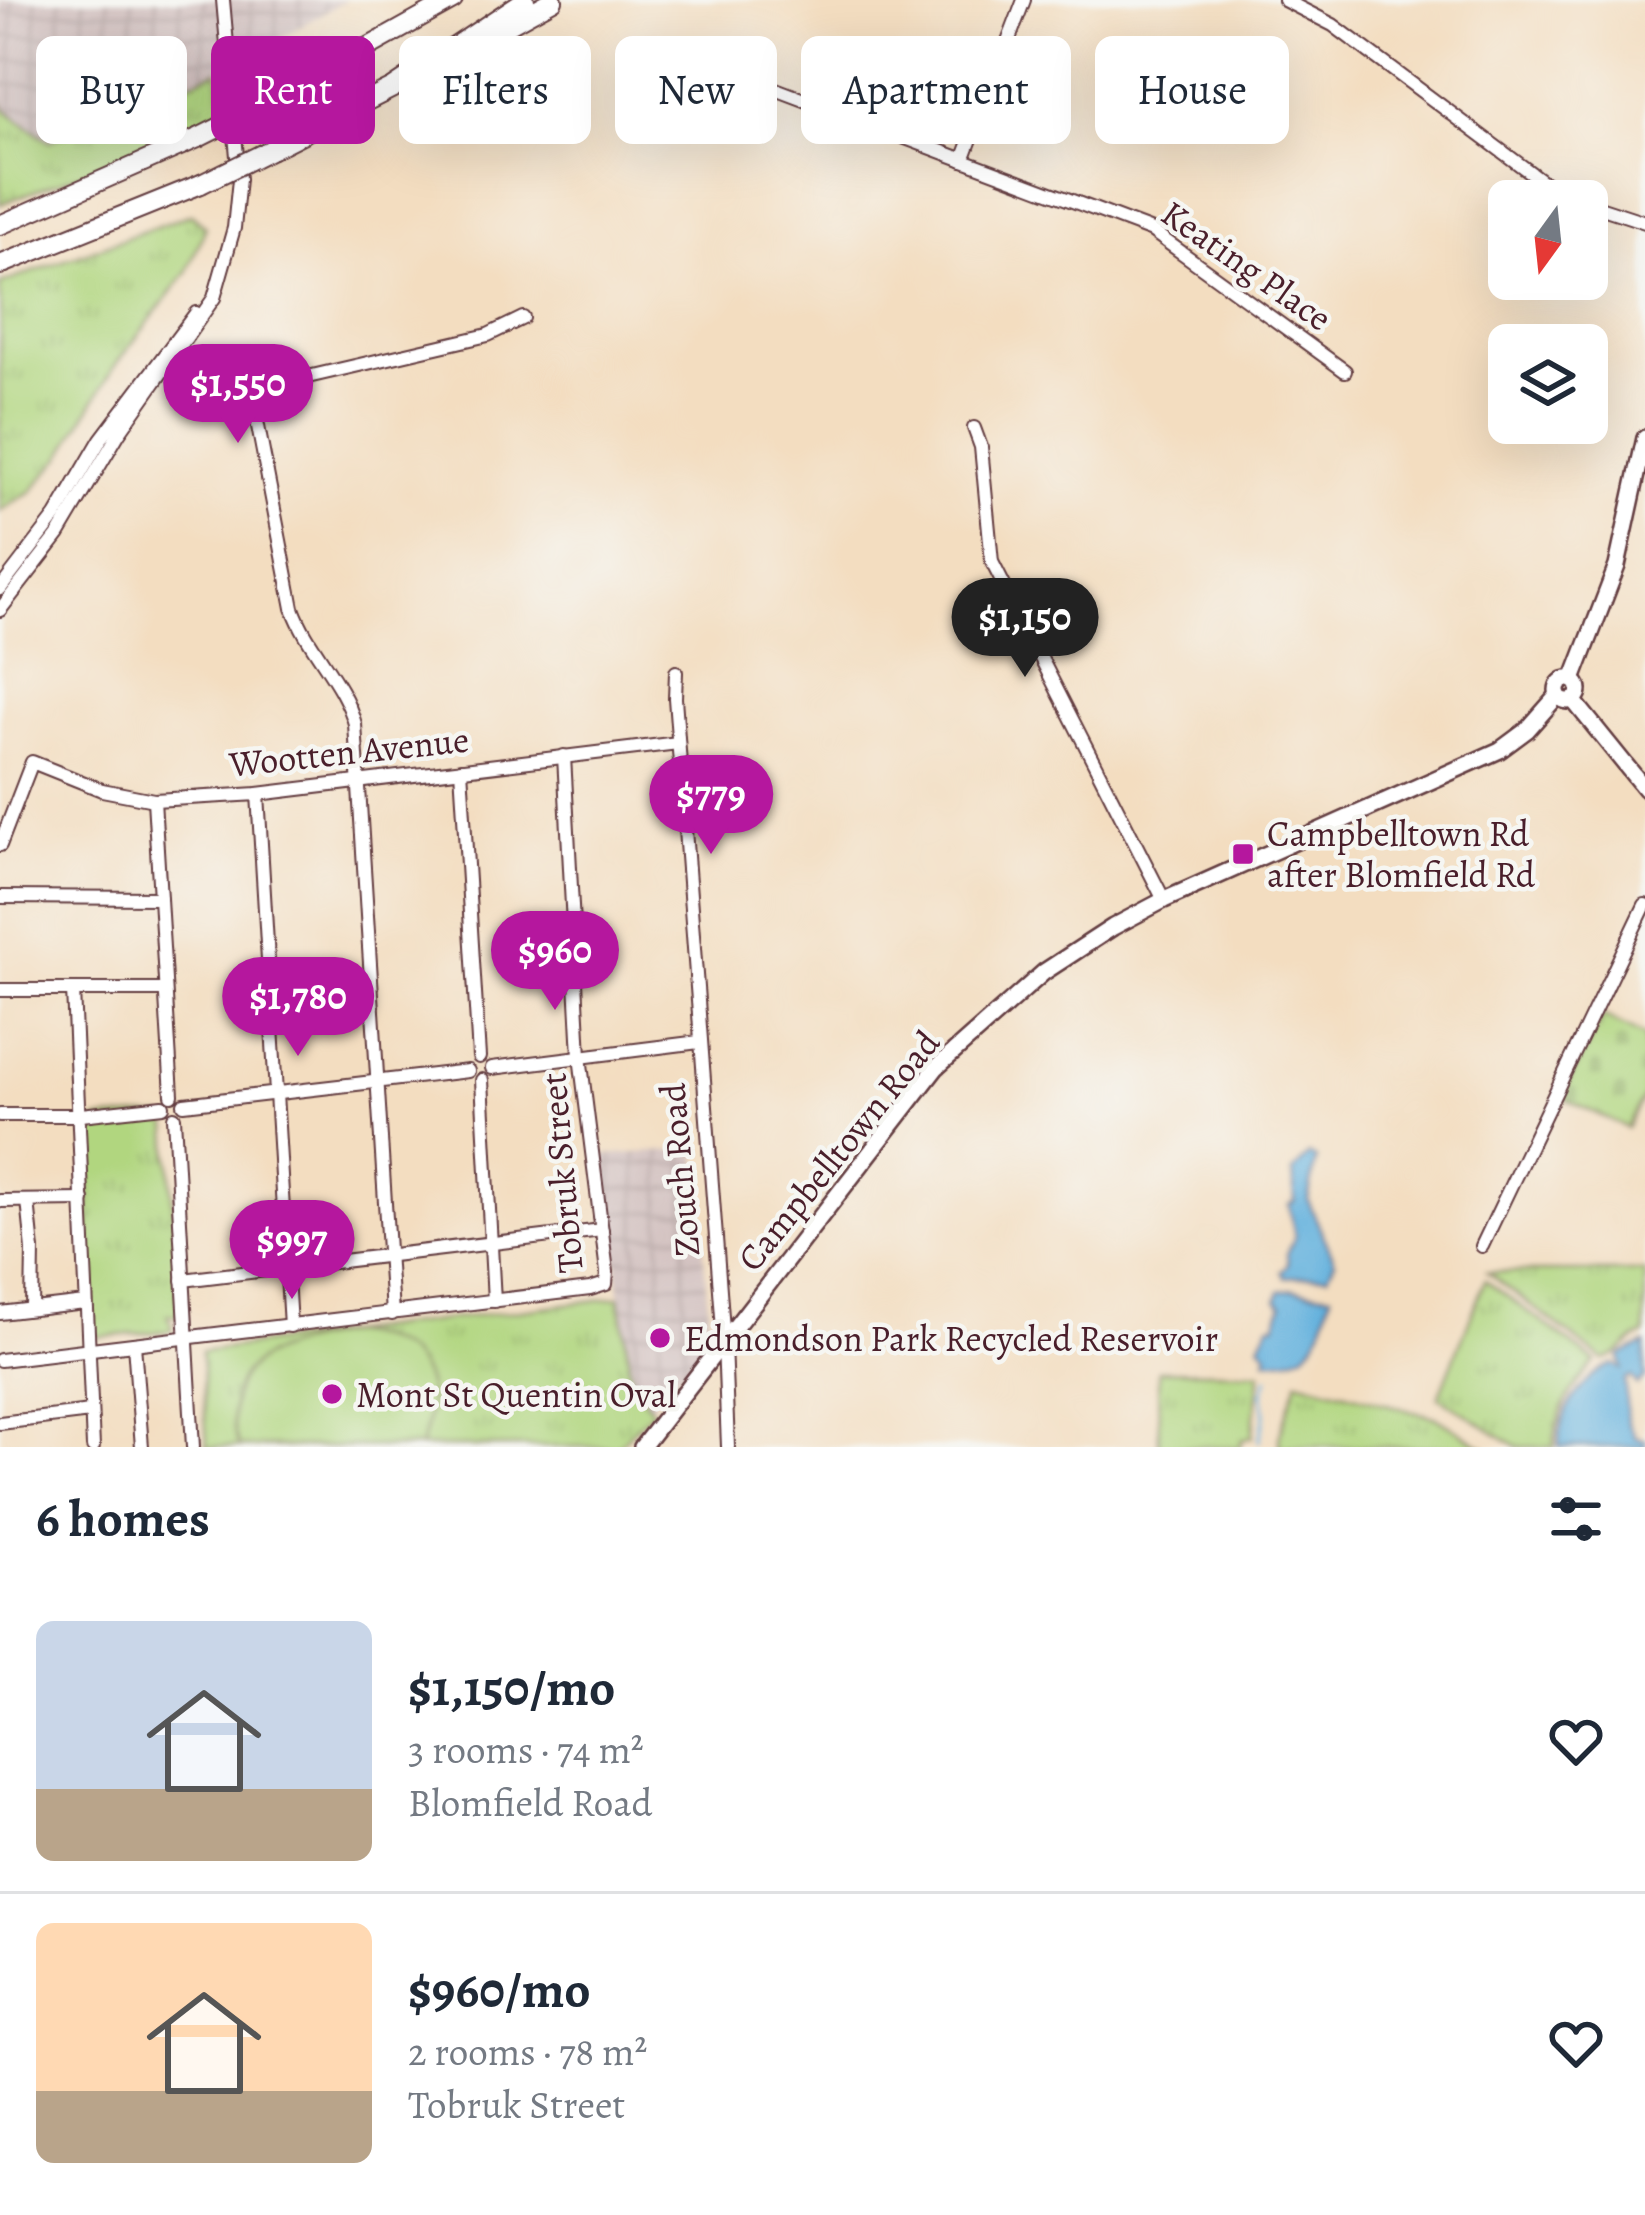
<!DOCTYPE html>
<html lang="en">
<head>
<meta charset="utf-8">
<style>
  :root { --surface:#fff; --page:#f6f6f7; --text:#1f2937; --muted:#747a83; --line:#e0e1e3; --accent:#b5179e }
  body { margin:0; font-family:Alegreya,serif; background:var(--page); color:var(--text); height:100vh; display:flex; flex-direction:column; font-size:45px; white-space:nowrap }
  * { box-sizing:border-box; margin:0 }
  p { font-size:39px; color:var(--muted) }
  .icon { flex:none; width:66px; height:66px; fill:none; stroke:currentColor; stroke-width:2; stroke-linecap:round; stroke-linejoin:round }
  .map { position:relative; height:1447px; overflow:hidden }
  .panel { display:flex; flex-direction:column; background:var(--surface); flex:1 }
  .panel>* { flex:none }
  .banner { position:absolute; left:36px; top:36px; width:1575px; height:108px; display:flex; gap:24px }
  .needle { width:78px; rotate:195deg }
  .fabs { position:absolute; left:1488px; top:180px; display:grid; gap:24px }
  .fabs a { display:grid; place-items:center; width:120px; height:120px; border-radius:18px; background:var(--surface); box-shadow:0 12px 48px #0002; font-size:60px }
  .price { position:absolute; translate:-50% -102px; padding:0 27px; border-radius:42px; background:var(--accent); color:#fff; font-size:39px; line-height:78px; filter:drop-shadow(0 3px 6px #0008) }
  .price::after { content:''; position:absolute; left:50%; top:72px; width:36px; height:27px; margin-left:-18px; background:inherit; clip-path:polygon(0 0,100% 0,50% 100%) }
  .price.selected { background:#222; color:#fff }
  ul { padding:0; list-style:none }
  li { display:flex; align-items:center; gap:36px; height:300px; padding:0 36px }
  li+li { border-top:3px solid var(--line) }
  li span { display:grid; place-items:center; flex:none; width:336px; height:240px; border-radius:18px; color:#555 }
  li>.icon { margin-inline-start:auto }
  span .icon { width:144px; height:144px; fill:#fffc; stroke-width:1 }
  li b { font-size:51px }
  h2 { display:flex; justify-content:space-between; align-items:center; height:144px; padding:0 36px; font-size:51px }
  .tag { padding:0 42px; border-radius:18px; background:var(--surface); box-shadow:0 12px 48px #0002; font-size:42px; line-height:108px }
  .tag.selected { background:var(--accent); color:#fff }
  .map>svg:first-child { display:block }
  .industrial { fill:url(#industrial-grid) }
  .grass { fill:url(#grass-tufts); stroke:#7e7a55; stroke-width:3 }
  .cemetery { fill:url(#cemetery-stones); stroke:#7e7a55; stroke-width:3 }
  .garden { fill:#b1d67f; stroke:#7e7a55; stroke-width:3 }
  .water { fill:#63b1dd; stroke:#566884; stroke-width:3 }
  .lines { fill:none; stroke-linecap:round; stroke-linejoin:round }
  .stream { stroke:#63b1dd; stroke-width:3 }
  .minor-casing { stroke:#633c41; stroke-width:16 }
  .major-casing { stroke:#633c41; stroke-width:20 }
  .highway-casing { stroke:#633c41; stroke-width:22 }
  .minor { stroke:#fff; stroke-width:12 }
  .major { stroke:#fff; stroke-width:15 }
  .highway { stroke:#fff; stroke-width:18 }
  .highway-bridge-casing { stroke:#633c41; stroke-width:22; stroke-linecap:butt }
  .highway-bridge { stroke:#fff; stroke-width:18 }
  .poi-dot { fill:#b5179e; stroke:#f6f6f2; stroke-width:4.5 }
  .labels { text-anchor:middle; stroke-width:9; stroke-linejoin:round; paint-order:stroke }
  .street-label { font-size:36px; fill:#4a1f2b; stroke:#f6f6f2 }
  .poi-label { font-size:36px; fill:#4a1f2b; stroke:#f6f6f2; text-anchor:start }
</style>
</head>
<body>
<div class="map">
<svg width="1645" height="1447" viewBox="0 0 1645 1447">
  <defs>
    <pattern id="industrial-grid" width="8" height="8" patternUnits="userSpaceOnUse" patternTransform="scale(3)"><rect width="8" height="8" fill="#d1bfbe"/><path d="M0 4h8M4 0v8" fill="none" stroke="#b5a4a3"/></pattern>
    <pattern id="grass-tufts" width="24" height="20" patternUnits="userSpaceOnUse" patternTransform="scale(3)"><rect width="24" height="20" fill="#b1d67f"/><path d="M3 7l-1-3M5 7V3M7 7l1-3M15 17l-1-3M17 17v-4M19 17l1-3" fill="none" stroke="#9ab76e"/></pattern>
    <pattern id="cemetery-stones" width="16" height="16" patternUnits="userSpaceOnUse" patternTransform="scale(3)"><rect width="16" height="16" fill="#b1d67f"/><path d="M2 7V4a2 2 0 0 1 4 0v3zM10 15v-3a2 2 0 0 1 4 0v3z" fill="#9ab76e"/></pattern>
  </defs>
  <rect width="100%" height="100%" fill="#f6f6f2"/>
  <filter id="ink" filterUnits="userSpaceOnUse"><feTurbulence type="fractalNoise" baseFrequency=".00833" numOctaves="2"/><feDisplacementMap in="SourceGraphic" scale="24" xChannelSelector="R" yChannelSelector="G"/><feConvolveMatrix kernelMatrix="1 2 1 2 8 2 1 2 1" color-interpolation-filters="sRGB"/></filter>
  <filter id="wash" filterUnits="userSpaceOnUse"><feTurbulence type="fractalNoise" baseFrequency=".004" numOctaves="4" result="noise"/><feDisplacementMap in="SourceGraphic" scale="48" xChannelSelector="R" yChannelSelector="G"/><feGaussianBlur stdDeviation="2.7" result="paint"/><feColorMatrix in="noise" values="0 0 0 0 0 0 0 0 0 0 0 0 0 0 0 0 0 1.4 0 .05"/><feComposite in="paint" operator="in"/></filter>
  <g filter="url(#wash)">
    <rect width="100%" height="100%" fill="#f3ddc0"/>
    <g class="industrial">
      <path d="M 0,0 L 346,0 L 241,61 L 48,141 L 4,109 L 0,97 Z"/>
      <path d="M 697,1149 L 710,1342 L 650,1405 L 632,1384 L 602,1155 Z"/>
    </g>
    <g class="grass">
      <path d="M 217,71 L 224,108 L 126,157 L 0,204 L 0,97 L 4,109 L 49,141 Z"/>
      <path d="M 191,214 L 206,227 L 187,272 L 114,367 L 62,456 L 32,491 L 0,511 L 0,284 Z"/>
      <path d="M 144,1116 L 162,1117 L 168,1126 L 179,1316 L 167,1315 L 173,1327 L 170,1331 L 98,1337 L 91,1334 L 88,1126 L 97,1120 Z"/>
      <path d="M 1487,1272 L 1645,1272 L 1645,1335 C 1628,1339 1624,1355 1603,1360 Z"/>
      <path d="M 1485,1280 L 1596,1362 C 1572,1386 1555,1413 1554,1447 L 1518,1447 L 1439,1397 Z"/>
      <path d="M 620,1297 L 632,1384 L 653,1410 L 617,1447 L 207,1447 L 201,1352 Z"/>
      <path d="M 1158,1370 L 1261,1372 L 1252,1437 L 1242,1440 L 1241,1447 L 1159,1447 Z"/>
      <path d="M 1298,1380 L 1438,1418 L 1484,1447 L 1280,1447 L 1279,1437 Z"/>
    </g>
    <path class="cemetery" d="M 1603,1016 L 1645,1037 L 1645,1096 L 1627,1128 L 1561,1097 Z"/>
    <path class="garden" d="M 348,1333 C 419,1341 445,1379 420,1447 L 240,1447 C 232,1433 232,1416 234,1400 C 239,1349 307,1342 348,1333 Z"/>
    <g class="water">
      <path d="M 1309,1155 L 1316,1159 L 1308,1201 L 1335,1261 L 1328,1275 L 1285,1277 L 1282,1271 L 1288,1264 L 1287,1254 L 1295,1236 L 1289,1205 L 1295,1201 L 1293,1172 Z"/>
      <path d="M 1293,1289 L 1331,1294 C 1320,1338 1315,1362 1266,1359 L 1268,1352 L 1260,1344 L 1270,1324 L 1276,1324 L 1282,1305 L 1277,1299 L 1280,1291 Z"/>
      <path d="M 1645,1344 L 1645,1378 L 1637,1385 L 1631,1377 L 1625,1380 L 1627,1422 L 1636,1438 L 1645,1440 L 1645,1447 L 1559,1447 C 1557,1413 1583,1378 1613,1364 L 1622,1369 L 1620,1356 Z"/>
    </g>
    <g class="lines">
      <path class="stream" d="M 1259,1441 L 1265,1415 L 1263,1393 L 1268,1378"/>
    </g>
  </g>
  <g filter="url(#ink)">
    <g class="lines">
      <g class="minor-casing">
        <g id="minor">
          <path d="M 1284,0 L 1333,25 L 1551,188 L 1580,201"/>
          <path d="M 640,44 L 651,42 L 1152,231 L 1345,371"/>
          <path d="M 963,160 L 1024,0"/>
          <path d="M 1587,203 L 1645,222"/>
          <path d="M 974,428 L 981,447 L 992,562 L 1164,900"/>
          <path d="M 0,589 L 56,516 L 101,439 L 196,313"/>
          <path d="M 0,610 L 59,534 L 119,433 L 214,298 L 234,228 L 239,179 L 223,0"/>
          <path d="M 676,672 L 675,698 L 724,1343 L 728,1447"/>
          <path d="M 461,769 L 479,1057"/>
          <path d="M 258,794 L 290,1326"/>
          <path d="M 154,800 L 172,1095"/>
          <path d="M 0,845 L 32,762 L 102,790 L 154,800 L 258,794 L 678,743"/>
          <path d="M 0,897 L 160,898"/>
          <path d="M 0,990 L 165,990"/>
          <path d="M 73,990 L 93,1447"/>
          <path d="M 492,1068 L 699,1042"/>
          <path d="M 482,1080 L 494,1301"/>
          <path d="M 184,1104 L 468,1071"/>
          <path d="M 0,1115 L 81,1115 L 163,1106"/>
          <path d="M 174,1117 L 193,1447"/>
          <path d="M 0,1201 L 83,1200"/>
          <path d="M 28,1201 L 33,1250 L 32,1309"/>
          <path d="M 1482,1246 L 1645,905"/>
          <path d="M 183,1280 L 602,1230"/>
          <path d="M 0,1313 L 85,1303"/>
          <path d="M 392,1314 L 355,724 C 343,680 308,650 293,608 L 257,421 L 256,397 L 269,386 L 488,335 L 523,318"/>
          <path d="M 134,1344 L 142,1447"/>
          <path d="M 0,1360 L 590,1289 L 606,1284 L 607,1272 L 580,1056 L 564,756"/>
          <path d="M 0,1423 L 90,1412"/>
        </g>
      </g>
      <g class="major-casing">
        <g id="major">
          <circle cx="1568" cy="690" r="11"/>
          <path d="M 1573,680 L 1617,566 L 1645,438"/>
          <path d="M 1573,700 L 1645,789"/>
          <path d="M 642,1447 L 936,1068 L 1044,972 L 1113,927 L 1164,900 L 1500,750 L 1527,730 L 1558,695"/>
        </g>
      </g>
      <g class="highway-casing">
        <g id="highway">
          <path d="M 497,31 L 553,0"/>
          <path d="M 268,103 L 453,0"/>
          <path d="M 272,149 L 393,88 L 525,0"/>
          <path d="M 0,225 L 198,138"/>
          <path d="M 0,265 L 201,184"/>
        </g>
      </g>
      <use href="#minor" class="minor"/>
      <use href="#major" class="major"/>
      <use href="#highway" class="highway"/>
      <g class="highway-bridge-casing">
        <g id="highway-bridge">
          <path d="M 198,138 L 268,103"/>
          <path d="M 201,184 L 272,149"/>
        </g>
      </g>
      <use href="#highway-bridge" class="highway-bridge"/>
    </g>
  </g>
  <g class="poi-dot">
    <rect x="1231" y="842" width="24" height="24" rx="6"/>
    <circle cx="660" cy="1338" r="12"/>
    <circle cx="332" cy="1394" r="12"/>
  </g>
  <g class="labels">
    <g class="street-label">
      <text transform="translate(1247 265) rotate(35)" y="13">Keating Place</text>
      <text transform="translate(349 751) rotate(-6)" y="13">Wootten Avenue</text>
      <text transform="translate(838 1150) rotate(-51)" y="13">Campbelltown Road</text>
      <text transform="translate(679 1170) rotate(-95)" y="13">Zouch Road</text>
      <text transform="translate(561 1173) rotate(-95)" y="13">Tobruk Street</text>
    </g>
    <g class="poi-label">
      <text x="1267" y="846">Campbelltown Rd<tspan x="1267" dy="41">after Blomfield Rd</tspan></text>
      <text x="684" y="1351">Edmondson Park Recycled Reservoir</text>
      <text x="356" y="1407">Mont St Quentin Oval</text>
    </g>
  </g>
</svg>
<div class="fabs">
<a><svg class="needle" viewBox="-14 -14 28 28"><path d="M0-13l5 13h-10z" fill="#e53935"/><path d="M0 13l5-13h-10z" fill="#747a83"/></svg></a>
<a><svg class="icon" aria-label="layers" viewBox="0 0 24 24"><path d="M12 4l9 5-9 5-9-5zM3 14l9 5 9-5"/></svg></a>
</div>
<b class="price" style="left:238px;top:446px">$1,550</b>
<b class="price selected" style="left:1025px;top:680px">$1,150</b>
<b class="price" style="left:711px;top:857px">$779</b>
<b class="price" style="left:555px;top:1013px">$960</b>
<b class="price" style="left:298px;top:1059px">$1,780</b>
<b class="price" style="left:292px;top:1302px">$997</b>
<div class="banner">
<a class="tag">Buy</a>
<a class="tag selected">Rent</a>
<a class="tag">Filters</a>
<a class="tag">New</a>
<a class="tag">Apartment</a>
<a class="tag">House</a>
</div>
</div>
<section class="panel">
<h2>6 homes<svg class="icon" aria-label="filters" viewBox="0 0 24 24"><path d="M4 7h16M4 17h16"/><circle cx="9" cy="7" r="2"/><circle cx="15" cy="17" r="2"/></svg></h2>
<ul>
<li><span style="background:linear-gradient(#c9d6e8 70%,#b9a48a 0)"><svg class="icon" aria-label="home" viewBox="0 0 24 24"><path d="M3 11l9-7 9 7M6 9v11h12V9"/></svg></span><div><b>$1,150/mo</b><p>3 rooms · 74 m²</p><p>Blomfield Road</p></div><svg class="icon" aria-label="heart" viewBox="0 0 24 24"><path d="M12 20l-8-8c-3-5 5-10 8-4 3-6 11-1 8 4z"/></svg></li>
<li><span style="background:linear-gradient(#ffd9b3 70%,#b9a48a 0)"><svg class="icon" aria-label="home" viewBox="0 0 24 24"><path d="M3 11l9-7 9 7M6 9v11h12V9"/></svg></span><div><b>$960/mo</b><p>2 rooms · 78 m²</p><p>Tobruk Street</p></div><svg class="icon" aria-label="heart" viewBox="0 0 24 24"><path d="M12 20l-8-8c-3-5 5-10 8-4 3-6 11-1 8 4z"/></svg></li>
</ul>
</section>
</body>
</html>
